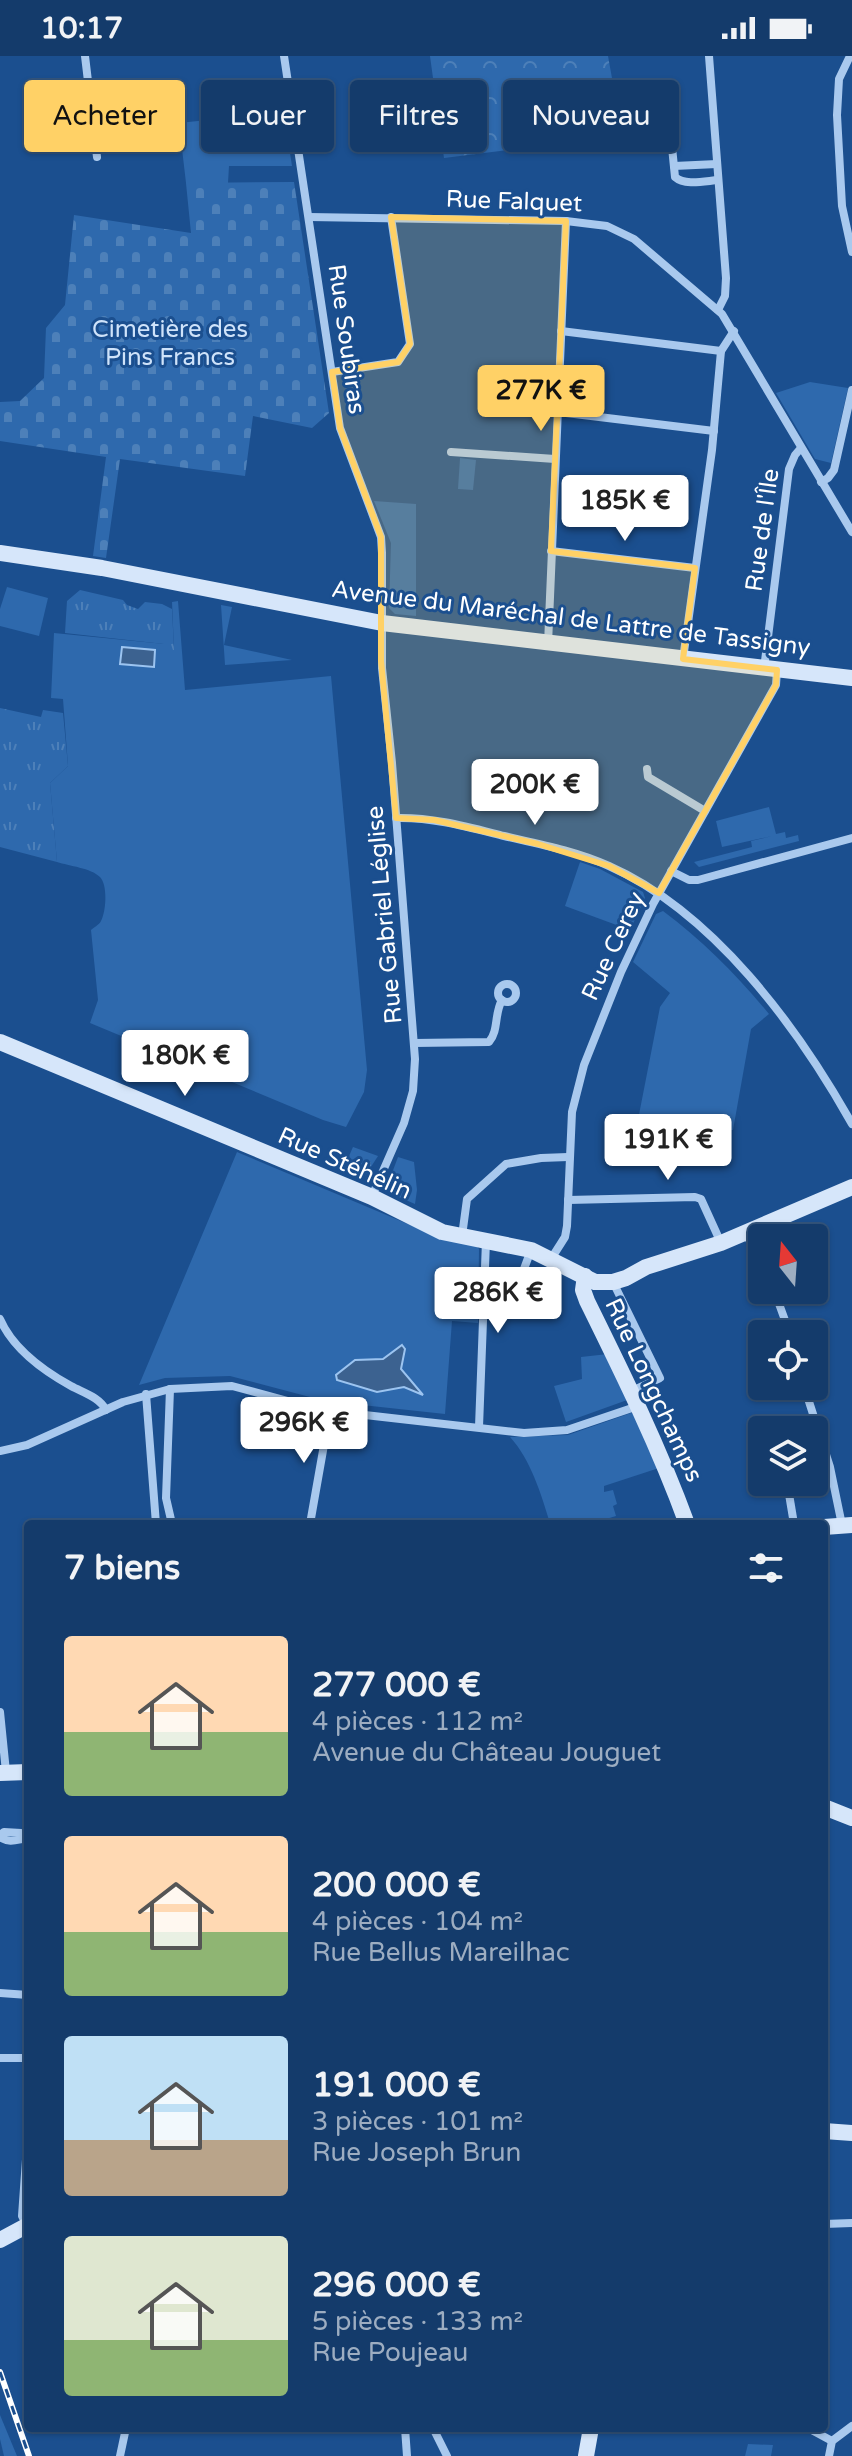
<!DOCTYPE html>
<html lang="fr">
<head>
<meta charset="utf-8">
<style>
  :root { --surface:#143b6b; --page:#1d4271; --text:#f1f3f6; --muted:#9dadc1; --line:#33557e; --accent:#ffd166 }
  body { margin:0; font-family:"Varela Round",sans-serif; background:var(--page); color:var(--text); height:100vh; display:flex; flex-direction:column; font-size:30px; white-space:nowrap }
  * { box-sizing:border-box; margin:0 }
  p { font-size:26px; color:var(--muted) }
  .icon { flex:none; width:44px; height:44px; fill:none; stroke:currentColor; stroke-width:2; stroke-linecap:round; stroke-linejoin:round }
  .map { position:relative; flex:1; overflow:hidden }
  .sheet { position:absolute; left:24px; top:1464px; width:804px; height:912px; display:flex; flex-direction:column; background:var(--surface); border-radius:8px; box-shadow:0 2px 6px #0004,0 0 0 2px var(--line) }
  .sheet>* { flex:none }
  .top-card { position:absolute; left:24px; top:24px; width:804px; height:72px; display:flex; gap:16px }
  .needle { width:52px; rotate:343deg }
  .fabs { position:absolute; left:748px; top:1168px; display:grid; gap:16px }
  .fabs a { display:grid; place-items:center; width:80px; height:80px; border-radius:8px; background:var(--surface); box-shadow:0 2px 6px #0004,0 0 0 2px var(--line); font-size:40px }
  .price { position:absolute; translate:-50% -68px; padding:0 18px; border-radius:8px; background:#fff; color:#222; font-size:26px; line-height:52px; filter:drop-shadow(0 2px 4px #0008) }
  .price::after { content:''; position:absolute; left:50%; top:48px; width:24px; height:18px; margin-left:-12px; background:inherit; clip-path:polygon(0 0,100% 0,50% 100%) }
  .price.active { background:var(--accent); color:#111 }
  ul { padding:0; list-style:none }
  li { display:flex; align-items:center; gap:24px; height:200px; padding:0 40px }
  li span { display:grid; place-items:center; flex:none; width:224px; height:160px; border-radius:8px; color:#555 }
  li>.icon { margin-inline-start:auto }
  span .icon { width:96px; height:96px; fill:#fffc; stroke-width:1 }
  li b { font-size:34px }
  h2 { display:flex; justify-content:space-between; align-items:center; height:96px; padding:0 40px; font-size:34px }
  .tag { padding:0 28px; border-radius:8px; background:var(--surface); box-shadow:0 2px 6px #0004,0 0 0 2px var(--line); font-size:28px; line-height:72px }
  .tag.active { background:var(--accent); color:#111 }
  .status { display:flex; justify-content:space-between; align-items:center; height:56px; padding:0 40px; background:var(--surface); direction:ltr }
  .status svg { height:22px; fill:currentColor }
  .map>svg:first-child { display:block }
  .green { fill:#2e69ad }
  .forest { fill:url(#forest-crowns) }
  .cemetery { fill:url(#cemetery-stones) }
  .park { fill:url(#park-tufts) }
  .water { fill:#3c6290; stroke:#9cc4f0; stroke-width:2 }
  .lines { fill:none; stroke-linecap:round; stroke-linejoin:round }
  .street { stroke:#a9c9ee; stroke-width:8 }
  .secondary { stroke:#d6e6fa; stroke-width:16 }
  .rail-casing { stroke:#fff; stroke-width:6 }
  .rail { stroke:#1b4f8f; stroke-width:3; stroke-dasharray:9; stroke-linecap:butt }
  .marked { fill:#ffd166; fill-opacity:0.2; stroke:#ffd166; stroke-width:6; stroke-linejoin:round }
  .labels { text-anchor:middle; stroke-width:6; stroke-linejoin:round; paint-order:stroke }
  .street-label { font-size:24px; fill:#fff; stroke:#1b4f8f }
  .park-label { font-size:24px; fill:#cfe3fa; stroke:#1b4f8f }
</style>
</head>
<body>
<div class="status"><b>10:17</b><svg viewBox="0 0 49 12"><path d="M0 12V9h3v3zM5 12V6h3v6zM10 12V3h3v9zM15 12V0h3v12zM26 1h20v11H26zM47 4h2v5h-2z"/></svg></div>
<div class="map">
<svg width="852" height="2400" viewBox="0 0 852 2400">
  <defs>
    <pattern id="forest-crowns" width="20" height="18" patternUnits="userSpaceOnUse" patternTransform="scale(2)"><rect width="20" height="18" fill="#2e69ad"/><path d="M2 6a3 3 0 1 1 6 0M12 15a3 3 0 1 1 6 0" fill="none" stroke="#4d80b9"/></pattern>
    <pattern id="cemetery-stones" width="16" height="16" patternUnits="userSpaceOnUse" patternTransform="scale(2)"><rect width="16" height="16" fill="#2e69ad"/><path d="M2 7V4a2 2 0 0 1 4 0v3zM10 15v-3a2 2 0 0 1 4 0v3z" fill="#4d80b9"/></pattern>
    <pattern id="park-tufts" width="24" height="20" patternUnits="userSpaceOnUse" patternTransform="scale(2)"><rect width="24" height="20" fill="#2e69ad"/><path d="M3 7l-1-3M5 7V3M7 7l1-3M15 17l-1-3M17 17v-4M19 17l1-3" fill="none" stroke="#4d80b9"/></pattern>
  </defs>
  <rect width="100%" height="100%" fill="#1b4f8f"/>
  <g class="green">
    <path d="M 245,60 L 260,71 L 286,70 L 292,110 L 229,110 L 228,127 L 186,127 L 179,67 Z"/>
    <path d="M 810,326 L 848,332 L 831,407 L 815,403 L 776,337 Z"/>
    <path d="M 460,402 L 476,404 L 473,434 L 458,433 Z"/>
    <path d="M 374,445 L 416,448 L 416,560 L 395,558 L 389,552 L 391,487 Z"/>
    <path d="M 7,531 L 48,542 L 39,580 L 0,570 L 0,553 Z"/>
    <path d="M 178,545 L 185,634 L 331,620 L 367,1014 L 364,1036 L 346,1071 L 323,1064 L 90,967 L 98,944 L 91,874 C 94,871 99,869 101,865 C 106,856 108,829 100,821 C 91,812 69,810 57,806 L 50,727 L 68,710 L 63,643 L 51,642 L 54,577 L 165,588 L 174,594 L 172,546 Z"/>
    <path d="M 221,549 L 232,551 L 224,589 L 292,604 L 225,609 Z"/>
    <path d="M 769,751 L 776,778 L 785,776 L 786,782 L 798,779 L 799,785 L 699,811 L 694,806 L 752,791 L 751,785 L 772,780 L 722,791 L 716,765 Z"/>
    <path d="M 580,806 L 600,813 L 643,836 L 645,842 L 630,874 L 565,850 Z"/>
    <path d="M 663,855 C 703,885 737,919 769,958 L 751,973 L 733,1074 L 636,1074 L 660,951 L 670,937 L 633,906 L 656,858 Z"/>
    <path d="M 237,1096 L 415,1171 L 477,1190 L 479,1193 L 478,1267 L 452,1265 L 445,1358 L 325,1345 L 230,1320 L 165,1322 L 139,1329 Z"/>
    <path d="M 398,1101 L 414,1106 L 417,1134 L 415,1148 L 392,1138 L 386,1133 Z"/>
    <path d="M 608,1298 L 630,1343 L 566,1366 L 554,1330 L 582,1323 L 581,1301 Z"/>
    <path d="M 631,1357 L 637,1359 L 659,1412 L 604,1430 L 604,1436 L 613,1434 L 617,1448 L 613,1450 L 616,1460 L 590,1468 L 550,1467 C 541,1438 531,1404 510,1381 L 568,1379 Z"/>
    <path d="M 0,2359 L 17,2400 L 4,2400 L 0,2383 Z"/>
    <path d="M 748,2388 L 773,2389 L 771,2400 L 745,2400 Z"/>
  </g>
  <path class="forest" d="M 430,0 L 608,0 L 615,39 L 583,61 L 590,84 L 444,102 Z"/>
  <path class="cemetery" d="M 294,126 L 329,357 L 312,372 L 253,360 L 245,420 L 120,403 L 106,502 L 93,500 L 106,401 L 0,385 L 0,346 L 20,345 L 44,322 L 46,272 L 65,249 L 74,159 L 191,177 L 186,127 Z"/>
  <g class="park">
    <path d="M 80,534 L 123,544 L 127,549 L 138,553 L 145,546 L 162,548 L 172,553 L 174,594 L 165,594 L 164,588 L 65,577 L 67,545 Z"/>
    <path d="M 0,652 L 41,661 L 43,654 L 63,657 L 68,710 L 50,727 L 57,806 L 0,791 Z"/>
    <path d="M 353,1091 L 378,1100 L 365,1120 L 343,1114 Z"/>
  </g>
  <g class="water">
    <path d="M 122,591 L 155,594 L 154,611 L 120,608 Z"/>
    <path d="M 402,1289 L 405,1293 L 401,1313 L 423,1339 L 404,1331 L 377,1336 L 337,1324 L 336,1319 L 355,1304 L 383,1303 Z"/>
  </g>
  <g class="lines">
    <g class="street">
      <path d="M 85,0 L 97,101"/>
      <path d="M 284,0 L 340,372 L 381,481 L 382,497 L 382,612 L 392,707 L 415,1003 L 413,1035 L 404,1067 L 372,1140"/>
      <path d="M 709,0 L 726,222 L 725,240 L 718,254"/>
      <path d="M 850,0 L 839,23 L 837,59 L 842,150 L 852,196"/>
      <path d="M 661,39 L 669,61 L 675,121 C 685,130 705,125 718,124"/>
      <path d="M 674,110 L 717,108"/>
      <path d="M 309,161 L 566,165 L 607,170 L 634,183 L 722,258 L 852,476"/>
      <path d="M 561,275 L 721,295"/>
      <path d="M 332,316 L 398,306 L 410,288 L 391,161"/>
      <path d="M 558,356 L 714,375"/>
      <path d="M 451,396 L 555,403"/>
      <path d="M 821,426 L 828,422 L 834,414 L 852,334"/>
      <path d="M 551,495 L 695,512"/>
      <path d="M 548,588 L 566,165"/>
      <path d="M 683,603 L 712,394 L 721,295 L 734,275"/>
      <path d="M 764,613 L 789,413 L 795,399 L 801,392"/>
      <path d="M 647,713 L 648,721 L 705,755"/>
      <path d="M 396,762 C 433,761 468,771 504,780 C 539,788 576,795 609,810 C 713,856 797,970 852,1068"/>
      <path d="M 671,815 L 689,824 L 698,824 L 852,782"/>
      <circle cx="507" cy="937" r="9"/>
      <path d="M 414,987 L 489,986 C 499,974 494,958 502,944"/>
      <path d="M 568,1144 L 695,1141 L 701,1143 L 721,1187"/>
      <path d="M 746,1177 L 762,1211"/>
      <path d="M 462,1180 L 467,1143 L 506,1108 L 541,1102 L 568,1101"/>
      <path d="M 551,1203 L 565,1181 L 567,1170 L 572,1056 L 584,1009 L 621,916 L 653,848 L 776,629 L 777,614"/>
      <path d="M 613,1226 L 660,1322 L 632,1335"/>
      <path d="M 518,1229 L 531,1194"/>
      <path d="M 774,1234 L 790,1278"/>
      <path d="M 0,1263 C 13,1293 42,1314 71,1330 C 84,1337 99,1341 106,1354"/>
      <path d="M 804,1330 L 830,1411 L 842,1469"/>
      <path d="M 170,1333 L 166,1442 L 172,1468"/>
      <path d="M 146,1338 L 156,1468"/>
      <path d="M 479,1371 L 486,1185"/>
      <path d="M 0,1395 L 27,1389 L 123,1346 L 170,1333 L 232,1330 L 321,1354 L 524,1377 L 567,1374 L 638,1350"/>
      <path d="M 787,1426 L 794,1468"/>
      <path d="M 310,1468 L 330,1355"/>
      <path d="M 0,1656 L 6,1716"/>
      <path d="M 0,1779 L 4,1776 L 21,1777 L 24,1782"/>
      <path d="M 0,1781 C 10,1788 18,1783 28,1782"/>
      <path d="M 0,1937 L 28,1939"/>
      <path d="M 0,2002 L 28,2002"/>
      <path d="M 824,2168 L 852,2167"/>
      <path d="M 27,2170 L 22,2160 L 28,2075"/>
      <path d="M 405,2372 L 407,2400"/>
      <path d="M 433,2372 L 447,2400"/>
      <path d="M 808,2372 L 832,2385"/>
      <path d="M 120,2400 L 126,2372"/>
      <path d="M 829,2400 L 832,2385 L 852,2370"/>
    </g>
    <g class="secondary">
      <path d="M 0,497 L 102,512 L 382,567 L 852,622"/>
      <path d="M 0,986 L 372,1141 L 442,1176 L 531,1194 L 595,1226 L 613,1226 L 626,1222 L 646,1211 L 721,1187 L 852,1131"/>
      <path d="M 585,1220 L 583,1234 L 587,1245 C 623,1318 659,1391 687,1468"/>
      <path d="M 824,1471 L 852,1469"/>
      <path d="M 0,1717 L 28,1716"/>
      <path d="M 824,1751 L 852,1762"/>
      <path d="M 824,2075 L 852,2077"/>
      <path d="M 0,2184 L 28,2169"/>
      <path d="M 586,2400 L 591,2372"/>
    </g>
    <g class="rail-casing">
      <path id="rail" d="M 0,2316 L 29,2400"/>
    </g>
    <use href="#rail" class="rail"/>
  </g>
  <path class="marked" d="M 391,161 L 566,165 L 551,495 L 695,512 L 683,603 L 777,614 L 776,629 L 659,837 L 609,810 L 538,788 L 434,764 L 396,762 L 381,605 L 381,481 L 340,372 L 332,316 L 398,306 L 410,288 Z"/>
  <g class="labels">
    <g class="street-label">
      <text transform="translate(514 145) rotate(2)" y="8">Rue Falquet</text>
      <text transform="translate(347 283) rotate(82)" y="8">Rue Soubiras</text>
      <text transform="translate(762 474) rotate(-82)" y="8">Rue de l'Île</text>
      <text transform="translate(571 562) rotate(7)" y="8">Avenue du Maréchal de Lattre de Tassigny</text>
      <text transform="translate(384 859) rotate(-95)" y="8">Rue Gabriel Léglise</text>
      <text transform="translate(613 890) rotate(-65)" y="8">Rue Cerey</text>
      <text transform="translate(345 1107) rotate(24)" y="8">Rue Stéhélin</text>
      <text transform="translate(654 1334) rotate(65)" y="8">Rue Longchamps</text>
    </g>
    <g class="park-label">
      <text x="170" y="281">Cimetière des<tspan x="170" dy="28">Pins Francs</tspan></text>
    </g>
  </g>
</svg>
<div class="fabs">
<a><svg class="needle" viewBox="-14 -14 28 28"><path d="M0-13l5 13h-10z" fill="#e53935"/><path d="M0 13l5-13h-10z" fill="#9dadc1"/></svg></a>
<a><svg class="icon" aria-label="locate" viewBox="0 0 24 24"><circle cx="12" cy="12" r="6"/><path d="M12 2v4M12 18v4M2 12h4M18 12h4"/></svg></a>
<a><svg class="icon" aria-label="layers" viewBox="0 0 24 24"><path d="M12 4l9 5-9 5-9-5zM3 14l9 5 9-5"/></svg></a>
</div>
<b class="price active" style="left:541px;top:377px">277K €</b>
<b class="price" style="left:625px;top:487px">185K €</b>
<b class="price" style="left:535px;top:771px">200K €</b>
<b class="price" style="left:185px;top:1042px">180K €</b>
<b class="price" style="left:668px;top:1126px">191K €</b>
<b class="price" style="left:498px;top:1279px">286K €</b>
<b class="price" style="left:304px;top:1409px">296K €</b>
<div class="top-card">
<a class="tag active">Acheter</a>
<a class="tag">Louer</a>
<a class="tag">Filtres</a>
<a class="tag">Nouveau</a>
</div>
<section class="sheet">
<h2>7 biens<svg class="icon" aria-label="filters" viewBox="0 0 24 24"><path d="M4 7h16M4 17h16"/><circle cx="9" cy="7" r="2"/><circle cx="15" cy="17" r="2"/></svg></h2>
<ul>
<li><span style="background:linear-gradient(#ffd9b3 60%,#8fb573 0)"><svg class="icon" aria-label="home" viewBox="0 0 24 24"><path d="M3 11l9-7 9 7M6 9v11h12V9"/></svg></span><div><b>277 000 €</b><p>4 pièces · 112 m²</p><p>Avenue du Château Jouguet</p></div></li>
<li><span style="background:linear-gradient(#ffd9b3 60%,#8fb573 0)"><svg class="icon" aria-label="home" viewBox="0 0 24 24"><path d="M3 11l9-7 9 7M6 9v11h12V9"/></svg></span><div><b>200 000 €</b><p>4 pièces · 104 m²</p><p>Rue Bellus Mareilhac</p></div></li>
<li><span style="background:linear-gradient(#bfe0f5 65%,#b9a48a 0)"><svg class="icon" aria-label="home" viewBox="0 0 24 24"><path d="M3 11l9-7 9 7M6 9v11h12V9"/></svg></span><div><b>191 000 €</b><p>3 pièces · 101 m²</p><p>Rue Joseph Brun</p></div></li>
<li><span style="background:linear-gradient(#dfe7d0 65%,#8fb573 0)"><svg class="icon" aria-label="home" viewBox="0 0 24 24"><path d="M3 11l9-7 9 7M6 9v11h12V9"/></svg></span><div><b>296 000 €</b><p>5 pièces · 133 m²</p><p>Rue Poujeau</p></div></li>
</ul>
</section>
</div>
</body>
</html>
